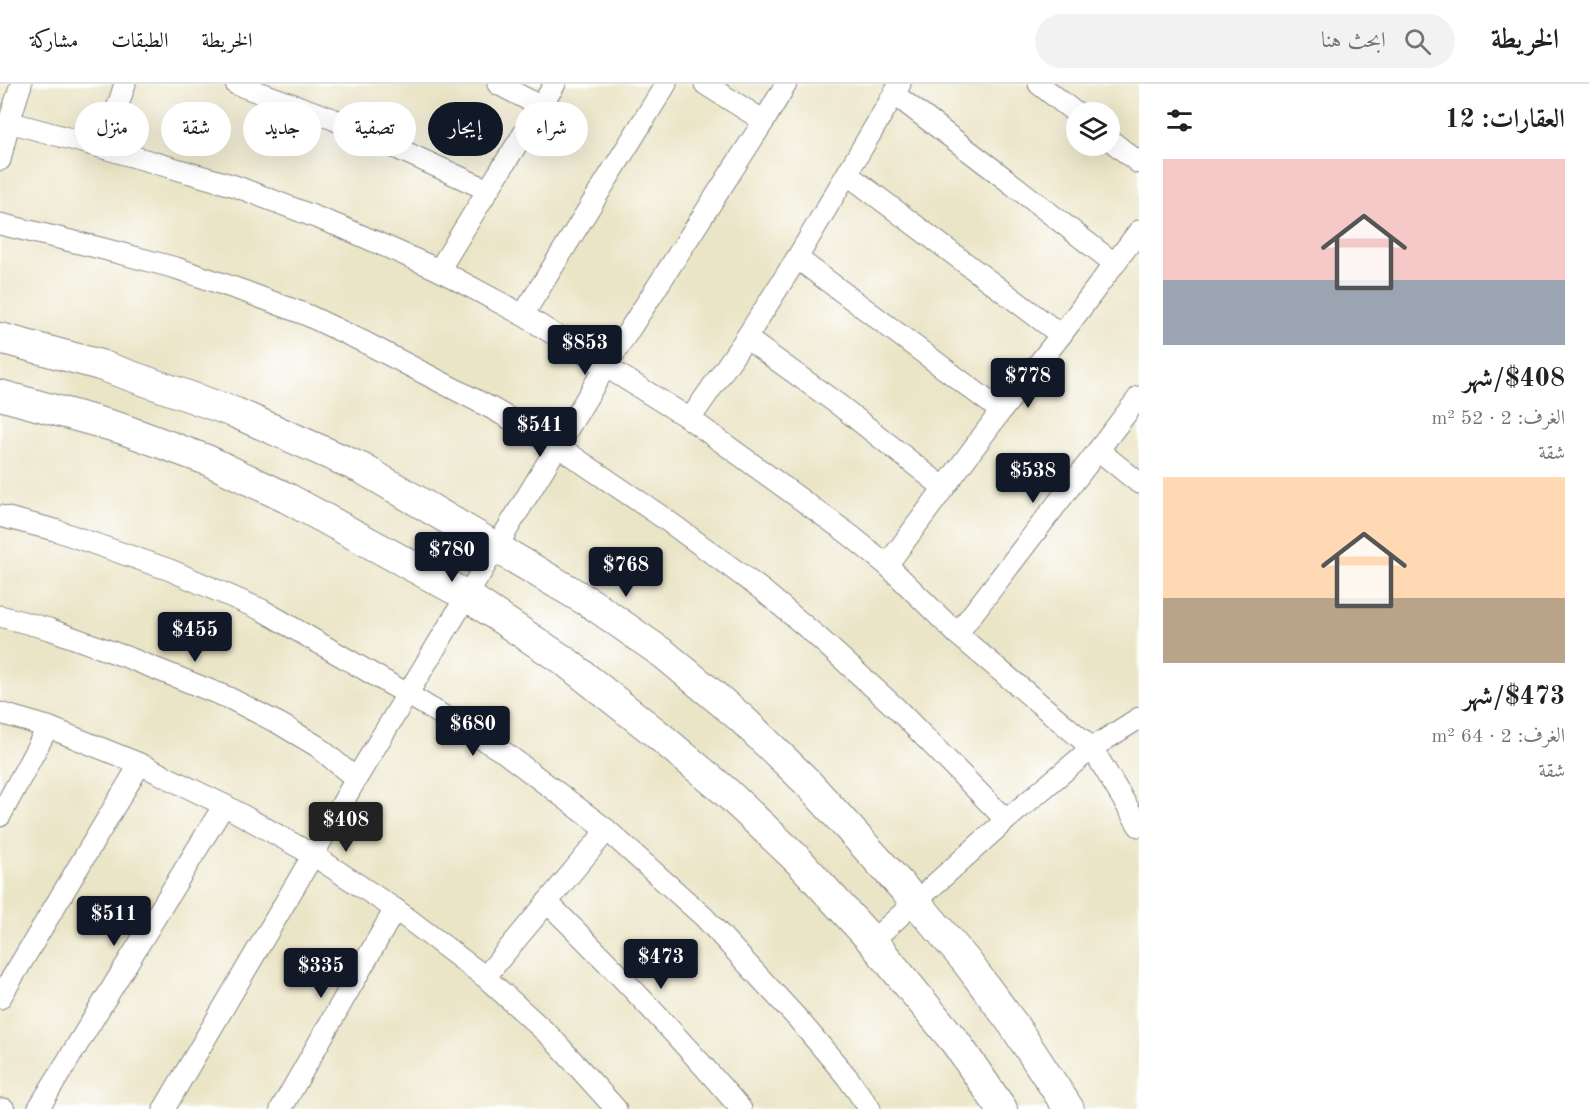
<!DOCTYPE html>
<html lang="ar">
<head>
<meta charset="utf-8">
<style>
  :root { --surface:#fff; --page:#f2f2f2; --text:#202124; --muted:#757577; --line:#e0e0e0; --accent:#111827 }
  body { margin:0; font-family:"Old Standard TT",Amiri,serif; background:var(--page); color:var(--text); direction:rtl; height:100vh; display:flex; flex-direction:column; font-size:22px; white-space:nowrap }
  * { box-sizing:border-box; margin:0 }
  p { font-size:20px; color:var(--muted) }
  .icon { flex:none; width:33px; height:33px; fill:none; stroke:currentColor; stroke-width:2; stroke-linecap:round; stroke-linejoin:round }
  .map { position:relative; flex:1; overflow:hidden; direction:ltr }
  .drawer { display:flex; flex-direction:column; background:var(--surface); width:450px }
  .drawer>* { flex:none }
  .hud { position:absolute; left:18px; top:18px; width:570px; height:54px; direction:rtl; display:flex; gap:12px }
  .tools { position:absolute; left:1066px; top:18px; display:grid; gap:12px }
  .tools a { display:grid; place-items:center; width:54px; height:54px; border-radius:50%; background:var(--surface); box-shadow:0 6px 24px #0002; font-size:30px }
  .price { position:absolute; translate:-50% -51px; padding:0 14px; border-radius:6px; background:var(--accent); color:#fff; font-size:20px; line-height:39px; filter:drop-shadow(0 2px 3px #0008) }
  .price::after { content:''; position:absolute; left:50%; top:36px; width:18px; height:14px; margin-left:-9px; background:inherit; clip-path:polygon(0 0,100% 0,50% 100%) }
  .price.current { background:#222; color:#fff }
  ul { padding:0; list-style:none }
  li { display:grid; align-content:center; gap:12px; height:318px; padding:0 24px }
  li span { display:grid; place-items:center; height:186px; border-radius:0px; color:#555 }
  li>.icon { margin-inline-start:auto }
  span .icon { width:108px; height:108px; fill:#fffc; stroke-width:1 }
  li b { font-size:26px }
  h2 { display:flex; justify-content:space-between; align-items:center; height:72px; padding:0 24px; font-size:26px }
  .tag { padding:0 21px; border-radius:27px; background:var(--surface); box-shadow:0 6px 24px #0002; font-size:21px; line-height:54px }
  .tag.current { background:var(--accent); color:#fff }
  header { display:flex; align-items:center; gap:36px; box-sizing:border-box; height:84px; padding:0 30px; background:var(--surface); border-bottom:2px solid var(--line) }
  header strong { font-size:28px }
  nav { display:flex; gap:33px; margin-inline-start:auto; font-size:21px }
  .search { width:420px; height:54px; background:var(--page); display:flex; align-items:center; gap:15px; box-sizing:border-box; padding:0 21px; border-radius:33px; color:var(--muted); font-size:22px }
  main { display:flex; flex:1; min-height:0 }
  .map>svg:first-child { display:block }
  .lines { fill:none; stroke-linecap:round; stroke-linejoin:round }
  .street-casing { stroke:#868481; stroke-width:23 }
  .secondary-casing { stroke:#868481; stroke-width:32 }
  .street { stroke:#fff; stroke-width:21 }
  .secondary { stroke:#fff; stroke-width:30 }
</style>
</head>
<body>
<header>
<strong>الخريطة</strong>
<div class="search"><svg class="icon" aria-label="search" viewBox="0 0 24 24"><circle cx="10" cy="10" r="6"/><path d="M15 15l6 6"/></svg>ابحث هنا</div>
<nav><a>الخريطة</a><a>الطبقات</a><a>مشاركة</a></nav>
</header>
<main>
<section class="drawer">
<h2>العقارات: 12<svg class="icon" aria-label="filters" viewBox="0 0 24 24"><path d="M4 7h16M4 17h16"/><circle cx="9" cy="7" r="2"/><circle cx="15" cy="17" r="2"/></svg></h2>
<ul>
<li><span style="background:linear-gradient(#f6c9c9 65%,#9aa5b1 0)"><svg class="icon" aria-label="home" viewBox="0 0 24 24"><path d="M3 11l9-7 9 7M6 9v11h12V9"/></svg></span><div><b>$408/شهر</b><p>الغرف: 2 · 52 m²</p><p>شقة</p></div></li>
<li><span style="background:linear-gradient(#ffd9b3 65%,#b9a48a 0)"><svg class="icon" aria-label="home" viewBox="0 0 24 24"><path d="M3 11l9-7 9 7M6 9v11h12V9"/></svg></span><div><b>$473/شهر</b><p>الغرف: 2 · 64 m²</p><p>شقة</p></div></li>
</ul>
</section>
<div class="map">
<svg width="1139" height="1025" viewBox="0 0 1139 1025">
  <rect width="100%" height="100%" fill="#fff"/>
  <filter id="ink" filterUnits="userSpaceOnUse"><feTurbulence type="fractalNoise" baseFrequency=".0167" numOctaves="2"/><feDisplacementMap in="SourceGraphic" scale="12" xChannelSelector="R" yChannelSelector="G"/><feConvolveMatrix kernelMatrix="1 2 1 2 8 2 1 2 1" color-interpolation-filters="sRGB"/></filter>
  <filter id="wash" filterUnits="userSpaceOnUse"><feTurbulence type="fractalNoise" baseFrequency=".008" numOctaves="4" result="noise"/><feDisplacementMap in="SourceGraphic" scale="24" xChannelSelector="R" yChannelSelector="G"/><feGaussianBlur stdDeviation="1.35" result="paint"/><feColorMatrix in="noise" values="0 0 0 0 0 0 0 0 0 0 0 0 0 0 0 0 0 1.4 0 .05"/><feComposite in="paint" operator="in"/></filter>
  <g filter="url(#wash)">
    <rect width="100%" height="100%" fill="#ebe5c7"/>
  </g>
  <g filter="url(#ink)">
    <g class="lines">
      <g class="street-casing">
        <g id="street">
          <path d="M 236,0 L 333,35 L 488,106"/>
          <path d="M 498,0 L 542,23"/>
          <path d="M 705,0 L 764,37"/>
          <path d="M 1039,0 L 1077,30"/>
          <path d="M 894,10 L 994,86 L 1115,180"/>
          <path d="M 9,38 L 104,64 L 235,102 L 344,144 L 439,186 L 523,231 L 690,335 L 850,451 L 887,481 L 957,550 L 1092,664 L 1139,742"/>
          <path d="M 1110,56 L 1139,79"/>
          <path d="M 104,64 L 125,0"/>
          <path d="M 0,76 L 9,38 L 21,0"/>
          <path d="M 847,90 L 1061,251"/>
          <path d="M 0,140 L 100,164 L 176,184 L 246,208 L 307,231 L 364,258 L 491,324 L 559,363 L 665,435 L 762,506 L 818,553 L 897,625 L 1006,736"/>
          <path d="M 797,174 L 1001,327"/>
          <path d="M 439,186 L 488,106 L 555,0"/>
          <path d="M 523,231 L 666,0"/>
          <path d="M 746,254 L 839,321 L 944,404"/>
          <path d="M 690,335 L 746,254 L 797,174 L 900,0"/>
          <path d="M 1098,366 L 1139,399"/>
          <path d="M 0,432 L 55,446 L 170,486 L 262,526 L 407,610 L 505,669 L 607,746 L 704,833 L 798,935 L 847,993 L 870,1025"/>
          <path d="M 887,481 L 1001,327 L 1061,251 L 1139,147"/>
          <path d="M 0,532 L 49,545 L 129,574 L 229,614 L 280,640 L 317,662 L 356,695"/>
          <path d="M 957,550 L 1139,313"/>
          <path d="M 0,629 L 48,643 L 140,680 L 224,721 L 313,771 L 395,825 L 485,893 L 551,953 L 616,1025"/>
          <path d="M 0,732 L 48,643"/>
          <path d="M 547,818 C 615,885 679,953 741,1025"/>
          <path d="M 872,857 L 1006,736 L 1092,664 L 1139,634"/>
          <path d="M 485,893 L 607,746"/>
          <path d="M 0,914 L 140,680"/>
          <path d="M 0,1025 L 4,1025"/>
          <path d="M 38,1025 L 224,721"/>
          <path d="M 164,1025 L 313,771 L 356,695 L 606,282 L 764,37 L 786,0"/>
          <path d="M 281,1025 L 395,825"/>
        </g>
      </g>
      <g class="secondary-casing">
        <g id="secondary">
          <path d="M 0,254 L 100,281 L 236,329 L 363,385 L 592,520 L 665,571 L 741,634 L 806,697 L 915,817 L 966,877 L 1013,940 L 1069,1025"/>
          <path d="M 0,311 L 120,344 L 207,376 L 287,414 L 467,512 L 566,578 L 657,650 L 725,707 L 798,776 L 872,857 L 956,959 L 1002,1025"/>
        </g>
      </g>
      <use href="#street" class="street"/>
      <use href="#secondary" class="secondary"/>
    </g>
  </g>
</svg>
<div class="tools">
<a><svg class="icon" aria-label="layers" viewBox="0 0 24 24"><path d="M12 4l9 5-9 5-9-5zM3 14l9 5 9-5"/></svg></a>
</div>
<b class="price" style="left:585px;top:292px">$853</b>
<b class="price" style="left:1028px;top:325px">$778</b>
<b class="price" style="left:540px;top:374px">$541</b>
<b class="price" style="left:1033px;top:420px">$538</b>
<b class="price" style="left:452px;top:499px">$780</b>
<b class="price" style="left:626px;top:514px">$768</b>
<b class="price" style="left:195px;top:579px">$455</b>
<b class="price" style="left:473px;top:673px">$680</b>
<b class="price current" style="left:346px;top:769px">$408</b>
<b class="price" style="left:114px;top:863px">$511</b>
<b class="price" style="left:661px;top:906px">$473</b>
<b class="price" style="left:321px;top:915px">$335</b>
<div class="hud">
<a class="tag">شراء</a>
<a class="tag current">إيجار</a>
<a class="tag">تصفية</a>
<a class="tag">جديد</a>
<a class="tag">شقة</a>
<a class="tag">منزل</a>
</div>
</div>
</main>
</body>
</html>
